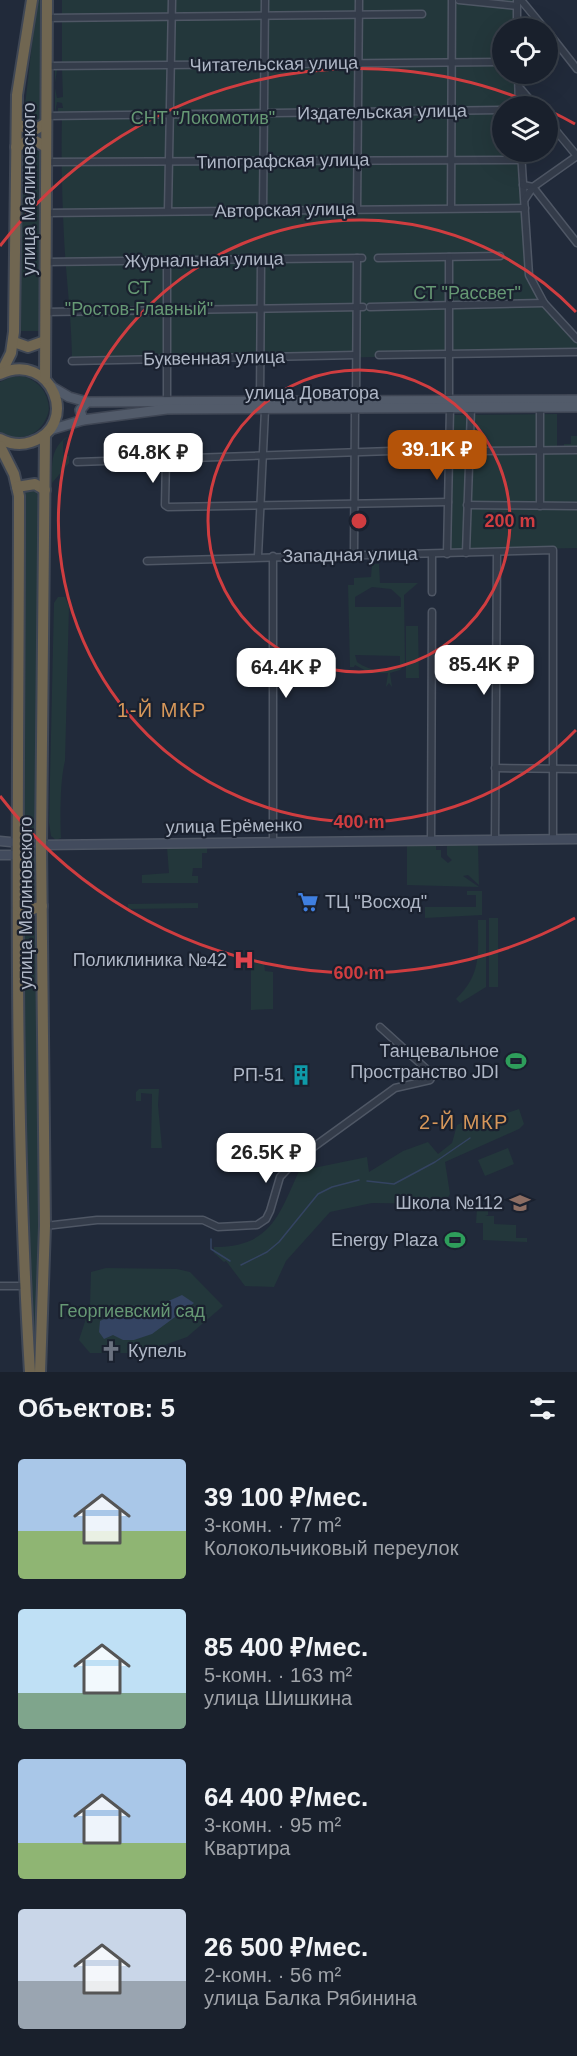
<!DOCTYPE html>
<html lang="ru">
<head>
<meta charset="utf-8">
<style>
  :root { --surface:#19202c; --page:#222834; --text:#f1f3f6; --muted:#9fa3a9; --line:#373e48; --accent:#b45309 }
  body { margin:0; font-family:Helvetica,sans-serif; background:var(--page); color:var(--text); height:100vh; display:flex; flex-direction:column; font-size:22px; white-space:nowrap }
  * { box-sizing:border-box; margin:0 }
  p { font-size:20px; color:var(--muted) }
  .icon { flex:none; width:33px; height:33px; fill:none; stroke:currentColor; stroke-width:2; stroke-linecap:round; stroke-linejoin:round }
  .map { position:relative; height:1372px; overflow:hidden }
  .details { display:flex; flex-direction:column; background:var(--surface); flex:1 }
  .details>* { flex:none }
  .buttons { position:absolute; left:492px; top:18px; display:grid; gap:12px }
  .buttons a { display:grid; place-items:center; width:66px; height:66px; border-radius:50%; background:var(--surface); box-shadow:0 6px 24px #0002,0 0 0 2px var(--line); font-size:30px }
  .price { position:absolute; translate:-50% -51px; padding:0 14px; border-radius:12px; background:#fff; color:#222; font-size:20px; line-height:39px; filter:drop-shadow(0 2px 3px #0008) }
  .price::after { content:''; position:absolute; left:50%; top:36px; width:18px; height:14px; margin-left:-9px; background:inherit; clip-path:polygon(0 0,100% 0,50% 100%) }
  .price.active { background:var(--accent); color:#fff }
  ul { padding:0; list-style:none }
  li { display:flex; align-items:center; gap:18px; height:150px; padding:0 18px }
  li span { display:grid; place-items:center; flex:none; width:168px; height:120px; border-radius:6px; color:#555 }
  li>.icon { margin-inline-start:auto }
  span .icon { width:72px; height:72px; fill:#fffc; stroke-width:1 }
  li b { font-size:26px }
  h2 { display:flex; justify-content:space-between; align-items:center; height:72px; padding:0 18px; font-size:26px }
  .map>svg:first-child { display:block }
  .green { fill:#23373b; fill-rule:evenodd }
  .water { fill:#344462 }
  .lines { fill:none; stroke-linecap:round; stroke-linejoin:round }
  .stream { stroke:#344462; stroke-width:1.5 }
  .street-casing { stroke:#4f5765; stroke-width:9 }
  .secondary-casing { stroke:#4f5765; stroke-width:11 }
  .primary-casing { stroke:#3e4553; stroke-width:12 }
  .highway-casing { stroke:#3f4755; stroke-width:14 }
  .street { stroke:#343c4a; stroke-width:6 }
  .secondary { stroke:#424b5d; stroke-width:8 }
  .primary { stroke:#525b6a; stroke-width:9 }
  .highway { stroke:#706651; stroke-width:10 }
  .ring { fill:none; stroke:#d03d40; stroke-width:3 }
  .labels { text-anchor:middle; stroke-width:4.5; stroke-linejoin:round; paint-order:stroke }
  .street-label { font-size:18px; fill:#afb7c6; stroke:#1a212f }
  .park-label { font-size:18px; fill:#669874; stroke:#1a212f }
  .poi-label { font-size:18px; fill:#afb7c6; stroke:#1a212f; text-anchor:end }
  .neighbourhood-label { font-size:20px; letter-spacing:1.5px; fill:#d6975a; stroke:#1a212f }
  .centre { fill:#d03d40; stroke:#1a212f; stroke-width:3 }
  .ring-label { font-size:18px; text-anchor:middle; font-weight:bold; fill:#d03d40; stroke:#1a212f; stroke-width:4.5; stroke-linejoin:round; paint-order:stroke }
</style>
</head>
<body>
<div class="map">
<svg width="577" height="1372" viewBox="0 0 577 1372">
  <rect width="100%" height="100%" fill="#212a3a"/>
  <g class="green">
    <path d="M 37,0 L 43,0 L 39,120 L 33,127 L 25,123 L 24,114 Z"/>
    <path d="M 62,0 L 516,0 L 518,28 L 502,28 L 502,74 L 520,74 L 521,106 L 502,106 L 502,152 L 524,152 L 530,272 L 545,299 L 577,335 L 577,353 L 72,363 C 72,321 66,279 64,237 C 62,197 61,156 62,117 L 58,114 L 58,108 L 63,108 L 62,103 L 57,102 L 55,114 L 55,88 L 57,98 L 63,97 L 62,70 L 57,70 L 55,83 L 55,68 L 62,67 Z"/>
    <path d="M 30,143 L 41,152 L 39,331 L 20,331 L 21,151 Z"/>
    <path d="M 23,376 C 39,381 48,392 49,409 C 45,433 21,445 0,432 L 0,382 L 11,377 Z"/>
    <path d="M 557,414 L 557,449 L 564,449 L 564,444 L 571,444 L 571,436 L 577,436 L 577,548 L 446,551 L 449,415 Z"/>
    <path d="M 68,436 L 63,441 L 63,455 L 69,456 L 69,463 L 52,483 C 52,464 50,448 68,436 Z"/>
    <path d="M 36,489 L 38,498 L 36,840 L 21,840 L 24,496 L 27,490 Z"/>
    <path d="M 372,564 L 379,564 L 380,583 L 418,583 L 404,595 L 405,663 L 400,670 L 390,673 L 392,687 L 389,683 L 386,687 L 388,673 L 370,673 L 355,665 L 354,667 L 350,667 L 348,585 L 354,585 L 354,578 L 371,577 ZM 372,587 L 391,589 L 401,598 L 401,607 L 355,607 L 355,597 ZM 355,655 L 400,656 L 400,664 C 388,674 369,671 357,662 Z"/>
    <path d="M 58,597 L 65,597 L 69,606 L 65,761 C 60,779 60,818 61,838 L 56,840 L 51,836 L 49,823 L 54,603 Z"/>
    <path d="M 406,626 L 418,626 L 419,678 L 406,678 Z"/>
    <path d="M 436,843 L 436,850 L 441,850 L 441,857 L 448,863 L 452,860 L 447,855 L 447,843 L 478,843 L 479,885 L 468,875 L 463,876 L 479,887 L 407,885 L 407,844 Z"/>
    <path d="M 21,845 L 36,845 L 37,899 L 33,905 L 25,904 L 23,899 Z"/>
    <path d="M 167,847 L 207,847 L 207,853 L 202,853 L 202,868 L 193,868 L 192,876 L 198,876 L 198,883 L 142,883 L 142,875 L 169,873 Z"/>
    <path d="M 467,891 L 482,891 L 482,915 L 425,918 L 425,907 L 476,907 L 476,895 L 467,895 Z"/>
    <path d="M 198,903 L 198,908 L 128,909 L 128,904 Z"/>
    <rect x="489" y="918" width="9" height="69"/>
    <path d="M 30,919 L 38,924 L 41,1220 L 35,1363 L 26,1220 L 22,924 Z"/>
    <path d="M 478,920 L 486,920 L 486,987 L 460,1003 L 456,999 C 482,974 478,953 478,920 Z"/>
    <path d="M 251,957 L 264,963 L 265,971 L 273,972 L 273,1009 L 251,1010 Z"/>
    <path d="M 139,1089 L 159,1089 L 158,1105 L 162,1148 L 151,1148 L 152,1094 L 141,1093 L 141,1101 L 136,1101 L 136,1092 Z"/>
    <path d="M 519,1109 L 524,1124 L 519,1129 L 445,1162 L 450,1194 L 444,1204 L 372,1203 L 330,1212 L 286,1261 L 274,1287 L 245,1286 L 226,1261 L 224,1262 L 214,1253 L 214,1247 C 271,1247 279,1215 299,1171 L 367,1157 L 369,1172 L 403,1151 L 428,1142 L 438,1154 L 452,1143 L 457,1125 L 484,1112 L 504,1114 Z"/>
    <path d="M 508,1148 L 514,1164 L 485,1176 L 478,1160 Z"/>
    <path d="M 477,1208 L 488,1209 L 488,1215 L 485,1216 L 494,1216 L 494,1224 L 516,1225 L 516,1238 L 527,1238 L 527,1242 L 483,1240 L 483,1223 L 476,1223 Z"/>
    <path d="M 106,1268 L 177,1269 L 190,1272 L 223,1306 L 187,1337 L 142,1353 L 90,1353 L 79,1340 L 90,1306 L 91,1272 Z"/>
  </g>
  <path class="water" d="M 182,1295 L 194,1303 L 152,1334 L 134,1340 L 123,1340 L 113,1335 L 104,1339 L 99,1332 L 100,1321 L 108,1317 L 139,1314 Z"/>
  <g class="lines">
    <g class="stream">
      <path d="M 367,1181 L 394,1184 L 435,1162 L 470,1138"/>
      <path d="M 211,1239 L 211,1249 L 230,1261"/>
      <path d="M 241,1265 L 267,1252 L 279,1242 L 318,1194 L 332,1187 L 359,1180"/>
    </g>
    <g class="street-casing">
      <g id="street">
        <path d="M 459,0 L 517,6"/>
        <path d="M 517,0 L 517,28"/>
        <path d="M 521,0 L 544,28"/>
        <path d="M 47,18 L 422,14"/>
        <path d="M 548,32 L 577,69"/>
        <path d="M 46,66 L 502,62"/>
        <path d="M 518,74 L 519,106"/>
        <path d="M 519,87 L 535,106"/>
        <path d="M 46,116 L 502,110"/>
        <path d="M 548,121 L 577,156"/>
        <path d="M 521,152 L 529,275 L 544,303 L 577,339"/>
        <path d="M 46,162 L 521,160"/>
        <path d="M 523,185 L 533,187 L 577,243"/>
        <path d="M 525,199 L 533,187 L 577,156"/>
        <path d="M 451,208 L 452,0"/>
        <path d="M 357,209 L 359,0"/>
        <path d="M 168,211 L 172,0"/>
        <path d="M 263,211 L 265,0"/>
        <path d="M 45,213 L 525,208"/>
        <path d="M 378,258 L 500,256"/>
        <path d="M 167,261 L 167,401"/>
        <path d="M 45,262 L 362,258"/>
        <path d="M 370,307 L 544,303"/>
        <path d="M 45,312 L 363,307"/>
        <path d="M 379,355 L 577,352"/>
        <path d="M 72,361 L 356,355"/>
        <path d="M 449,400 L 449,257"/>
        <path d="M 260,401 L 261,260"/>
        <path d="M 356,402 L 357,258"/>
        <path d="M 540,407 L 540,506"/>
        <path d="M 470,451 L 577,450"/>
        <path d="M 166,458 L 165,505 L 168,507 L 448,502"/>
        <path d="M 77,462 L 449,449"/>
        <path d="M 467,505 L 577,506"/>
        <path d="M 466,553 L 471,408"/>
        <path d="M 354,554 L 355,410"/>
        <path d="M 432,554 L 432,592"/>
        <path d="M 447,554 L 450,408"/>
        <path d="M 258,556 L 265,410"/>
        <path d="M 273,556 L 273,842"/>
        <path d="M 147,561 L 553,550 L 553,839"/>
        <path d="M 495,768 L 577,769"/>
        <path d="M 431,840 L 432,612"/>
        <path d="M 495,840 L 497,553"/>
        <path d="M 45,1226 L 97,1220 L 203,1220 L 218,1227 L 257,1225 L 266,1219 L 270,1211 L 280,1177 L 297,1159 L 395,1088 L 430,1080 L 433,1075 L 380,1027"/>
        <path d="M 0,1286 L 24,1286"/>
      </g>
    </g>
    <g class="secondary-casing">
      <g id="secondary">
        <path d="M 0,841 L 41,845 L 577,839"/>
        <path d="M 0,855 L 17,855"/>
      </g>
    </g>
    <g class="primary-casing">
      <g id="primary">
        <path d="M 52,387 L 69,397 L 87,402 L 577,400"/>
        <path d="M 83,420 L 80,410 L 87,402"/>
        <path d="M 50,430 L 83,420 L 167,409 L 577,407"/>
      </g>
    </g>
    <g class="highway-casing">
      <g id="highway">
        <path d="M 17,124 L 33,131 L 46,123"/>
        <path d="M 16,147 L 32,139 L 46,147"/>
        <path d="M 14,342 L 28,347 L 45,341"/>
        <path d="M 1,373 L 11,353 L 14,332 L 17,95 L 32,0"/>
        <path d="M 0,374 C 52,350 81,426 31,442 C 20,446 10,444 0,439"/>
        <path d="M 45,379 L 47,0"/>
        <path d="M 0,446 L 14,474 L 19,496 C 19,788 12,1080 30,1372"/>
        <path d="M 17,487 L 35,484 L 45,490"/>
        <path d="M 18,906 L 30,910 L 42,906"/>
        <path d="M 40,1372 L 45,1226 L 41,845 L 45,435"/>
      </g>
    </g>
    <use href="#street" class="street"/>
    <use href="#secondary" class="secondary"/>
    <use href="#primary" class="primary"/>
    <use href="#highway" class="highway"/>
  </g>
  <g class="ring">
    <circle cx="359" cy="521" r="151"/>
    <path d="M576 730A301 301 0 1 1 576 312"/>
    <path d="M575 918A452 452 0 0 1 0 796M0 246A452 452 0 0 1 539 106M550 111A452 452 0 0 1 575 124"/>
  </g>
  <defs>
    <g id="supermarket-bare" transform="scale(1.62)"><path d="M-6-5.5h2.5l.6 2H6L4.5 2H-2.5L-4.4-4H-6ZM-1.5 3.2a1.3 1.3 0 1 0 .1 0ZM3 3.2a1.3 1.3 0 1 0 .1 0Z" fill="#3f7fe0" stroke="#1a212f" stroke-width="2.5" paint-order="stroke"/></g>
    <g id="hospital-bare" transform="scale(1.62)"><path d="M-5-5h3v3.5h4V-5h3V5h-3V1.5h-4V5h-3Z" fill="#e0444e" stroke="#1a212f" stroke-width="2.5" paint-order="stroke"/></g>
    <g id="stadium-bare" transform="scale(1.62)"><path d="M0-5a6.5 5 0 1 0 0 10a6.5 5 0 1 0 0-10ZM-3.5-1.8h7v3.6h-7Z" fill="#2e9e5b" stroke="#1a212f" stroke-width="2.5" paint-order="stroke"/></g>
    <g id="building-bare" transform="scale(1.62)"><path d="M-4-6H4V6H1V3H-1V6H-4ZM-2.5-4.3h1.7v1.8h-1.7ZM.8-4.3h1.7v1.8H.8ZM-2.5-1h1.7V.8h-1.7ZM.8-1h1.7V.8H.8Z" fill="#0f9aa8" stroke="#1a212f" stroke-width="2.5" paint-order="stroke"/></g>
    <g id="school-bare" transform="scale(1.62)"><path d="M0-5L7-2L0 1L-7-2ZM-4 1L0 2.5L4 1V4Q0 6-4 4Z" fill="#8d6e63" stroke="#1a212f" stroke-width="2.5" paint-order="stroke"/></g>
    <g id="church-bare" transform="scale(1.62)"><path d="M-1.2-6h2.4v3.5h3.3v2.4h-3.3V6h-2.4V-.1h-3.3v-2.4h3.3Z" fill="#6b7280" stroke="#1a212f" stroke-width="2.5" paint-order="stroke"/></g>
  </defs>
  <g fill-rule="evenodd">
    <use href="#supermarket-bare" x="308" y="902"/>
    <use href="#hospital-bare" x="244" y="960"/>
    <use href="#stadium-bare" x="516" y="1061"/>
    <use href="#building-bare" x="301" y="1075"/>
    <use href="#school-bare" x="520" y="1203"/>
    <use href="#stadium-bare" x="455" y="1240"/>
    <use href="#church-bare" x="111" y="1351"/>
  </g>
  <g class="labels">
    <g class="street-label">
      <text transform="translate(274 64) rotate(-1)" y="6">Читательская улица</text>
      <text transform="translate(382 112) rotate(-1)" y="6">Издательская улица</text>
      <text transform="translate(283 161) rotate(-1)" y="6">Типографская улица</text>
      <text transform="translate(29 189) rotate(-90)" y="6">улица Малиновского</text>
      <text transform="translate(285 210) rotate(-1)" y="6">Авторская улица</text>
      <text transform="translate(204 260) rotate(-1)" y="6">Журнальная улица</text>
      <text transform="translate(214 358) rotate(-1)" y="6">Буквенная улица</text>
      <text x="312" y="399">улица Доватора</text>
      <text transform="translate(350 555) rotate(-1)" y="6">Западная улица</text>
      <text transform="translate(234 826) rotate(-1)" y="6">улица Ерёменко</text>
      <text transform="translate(26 903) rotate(-90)" y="6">улица Малиновского</text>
    </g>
    <g class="park-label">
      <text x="203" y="124">СНТ "Локомотив"</text>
      <text x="139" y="294">СТ<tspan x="139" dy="21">"Ростов-Главный"</tspan></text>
      <text x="467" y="299">СТ "Рассвет"</text>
      <text x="132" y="1317">Георгиевский сад</text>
    </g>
    <g class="poi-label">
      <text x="325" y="908" text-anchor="start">ТЦ "Восход"</text>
      <text x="227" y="966">Поликлиника №42</text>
      <text x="499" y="1057">Танцевальное<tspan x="499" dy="21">Пространство JDI</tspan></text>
      <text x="284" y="1081">РП-51</text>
      <text x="503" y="1209">Школа №112</text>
      <text x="438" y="1246">Energy Plaza</text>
      <text x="128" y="1357" text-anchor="start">Купель</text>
    </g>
    <g class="neighbourhood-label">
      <text x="162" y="717">1-Й МКР</text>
      <text x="464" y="1129">2-Й МКР</text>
    </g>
  </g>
  <circle cx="359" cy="521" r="9" class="centre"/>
  <g class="ring-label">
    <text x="510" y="527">200 m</text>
    <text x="359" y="828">400 m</text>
    <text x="359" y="979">600 m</text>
  </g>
</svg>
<div class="buttons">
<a><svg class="icon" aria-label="locate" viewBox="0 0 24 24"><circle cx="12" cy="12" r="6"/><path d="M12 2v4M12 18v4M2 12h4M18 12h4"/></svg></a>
<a><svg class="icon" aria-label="layers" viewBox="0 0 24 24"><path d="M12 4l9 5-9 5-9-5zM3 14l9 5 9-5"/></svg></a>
</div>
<b class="price active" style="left:437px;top:481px">39.1K ₽</b>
<b class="price" style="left:153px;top:484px">64.8K ₽</b>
<b class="price" style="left:484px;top:696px">85.4K ₽</b>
<b class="price" style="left:286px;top:699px">64.4K ₽</b>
<b class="price" style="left:266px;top:1184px">26.5K ₽</b>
</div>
<section class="details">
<h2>Объектов: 5<svg class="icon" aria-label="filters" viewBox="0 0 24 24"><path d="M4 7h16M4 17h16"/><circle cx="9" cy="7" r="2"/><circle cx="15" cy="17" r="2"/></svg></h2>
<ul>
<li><span style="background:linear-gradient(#a9c7e8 60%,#8fb573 0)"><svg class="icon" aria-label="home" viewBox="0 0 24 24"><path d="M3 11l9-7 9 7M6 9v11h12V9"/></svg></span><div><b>39 100 ₽/мес.</b><p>3-комн. · 77 m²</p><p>Колокольчиковый переулок</p></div></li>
<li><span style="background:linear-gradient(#bfe0f5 70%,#7fa58c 0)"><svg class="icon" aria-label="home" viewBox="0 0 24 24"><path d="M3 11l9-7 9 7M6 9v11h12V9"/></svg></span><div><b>85 400 ₽/мес.</b><p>5-комн. · 163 m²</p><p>улица Шишкина</p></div></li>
<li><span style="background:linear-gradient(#a9c7e8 70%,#8fb573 0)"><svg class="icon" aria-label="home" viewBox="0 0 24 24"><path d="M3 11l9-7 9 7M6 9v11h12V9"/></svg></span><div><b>64 400 ₽/мес.</b><p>3-комн. · 95 m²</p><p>Квартира</p></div></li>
<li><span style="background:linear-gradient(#c9d6e8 60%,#9aa5b1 0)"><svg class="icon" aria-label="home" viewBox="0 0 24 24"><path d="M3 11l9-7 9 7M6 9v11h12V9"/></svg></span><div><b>26 500 ₽/мес.</b><p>2-комн. · 56 m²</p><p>улица Балка Рябинина</p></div></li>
</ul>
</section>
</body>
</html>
